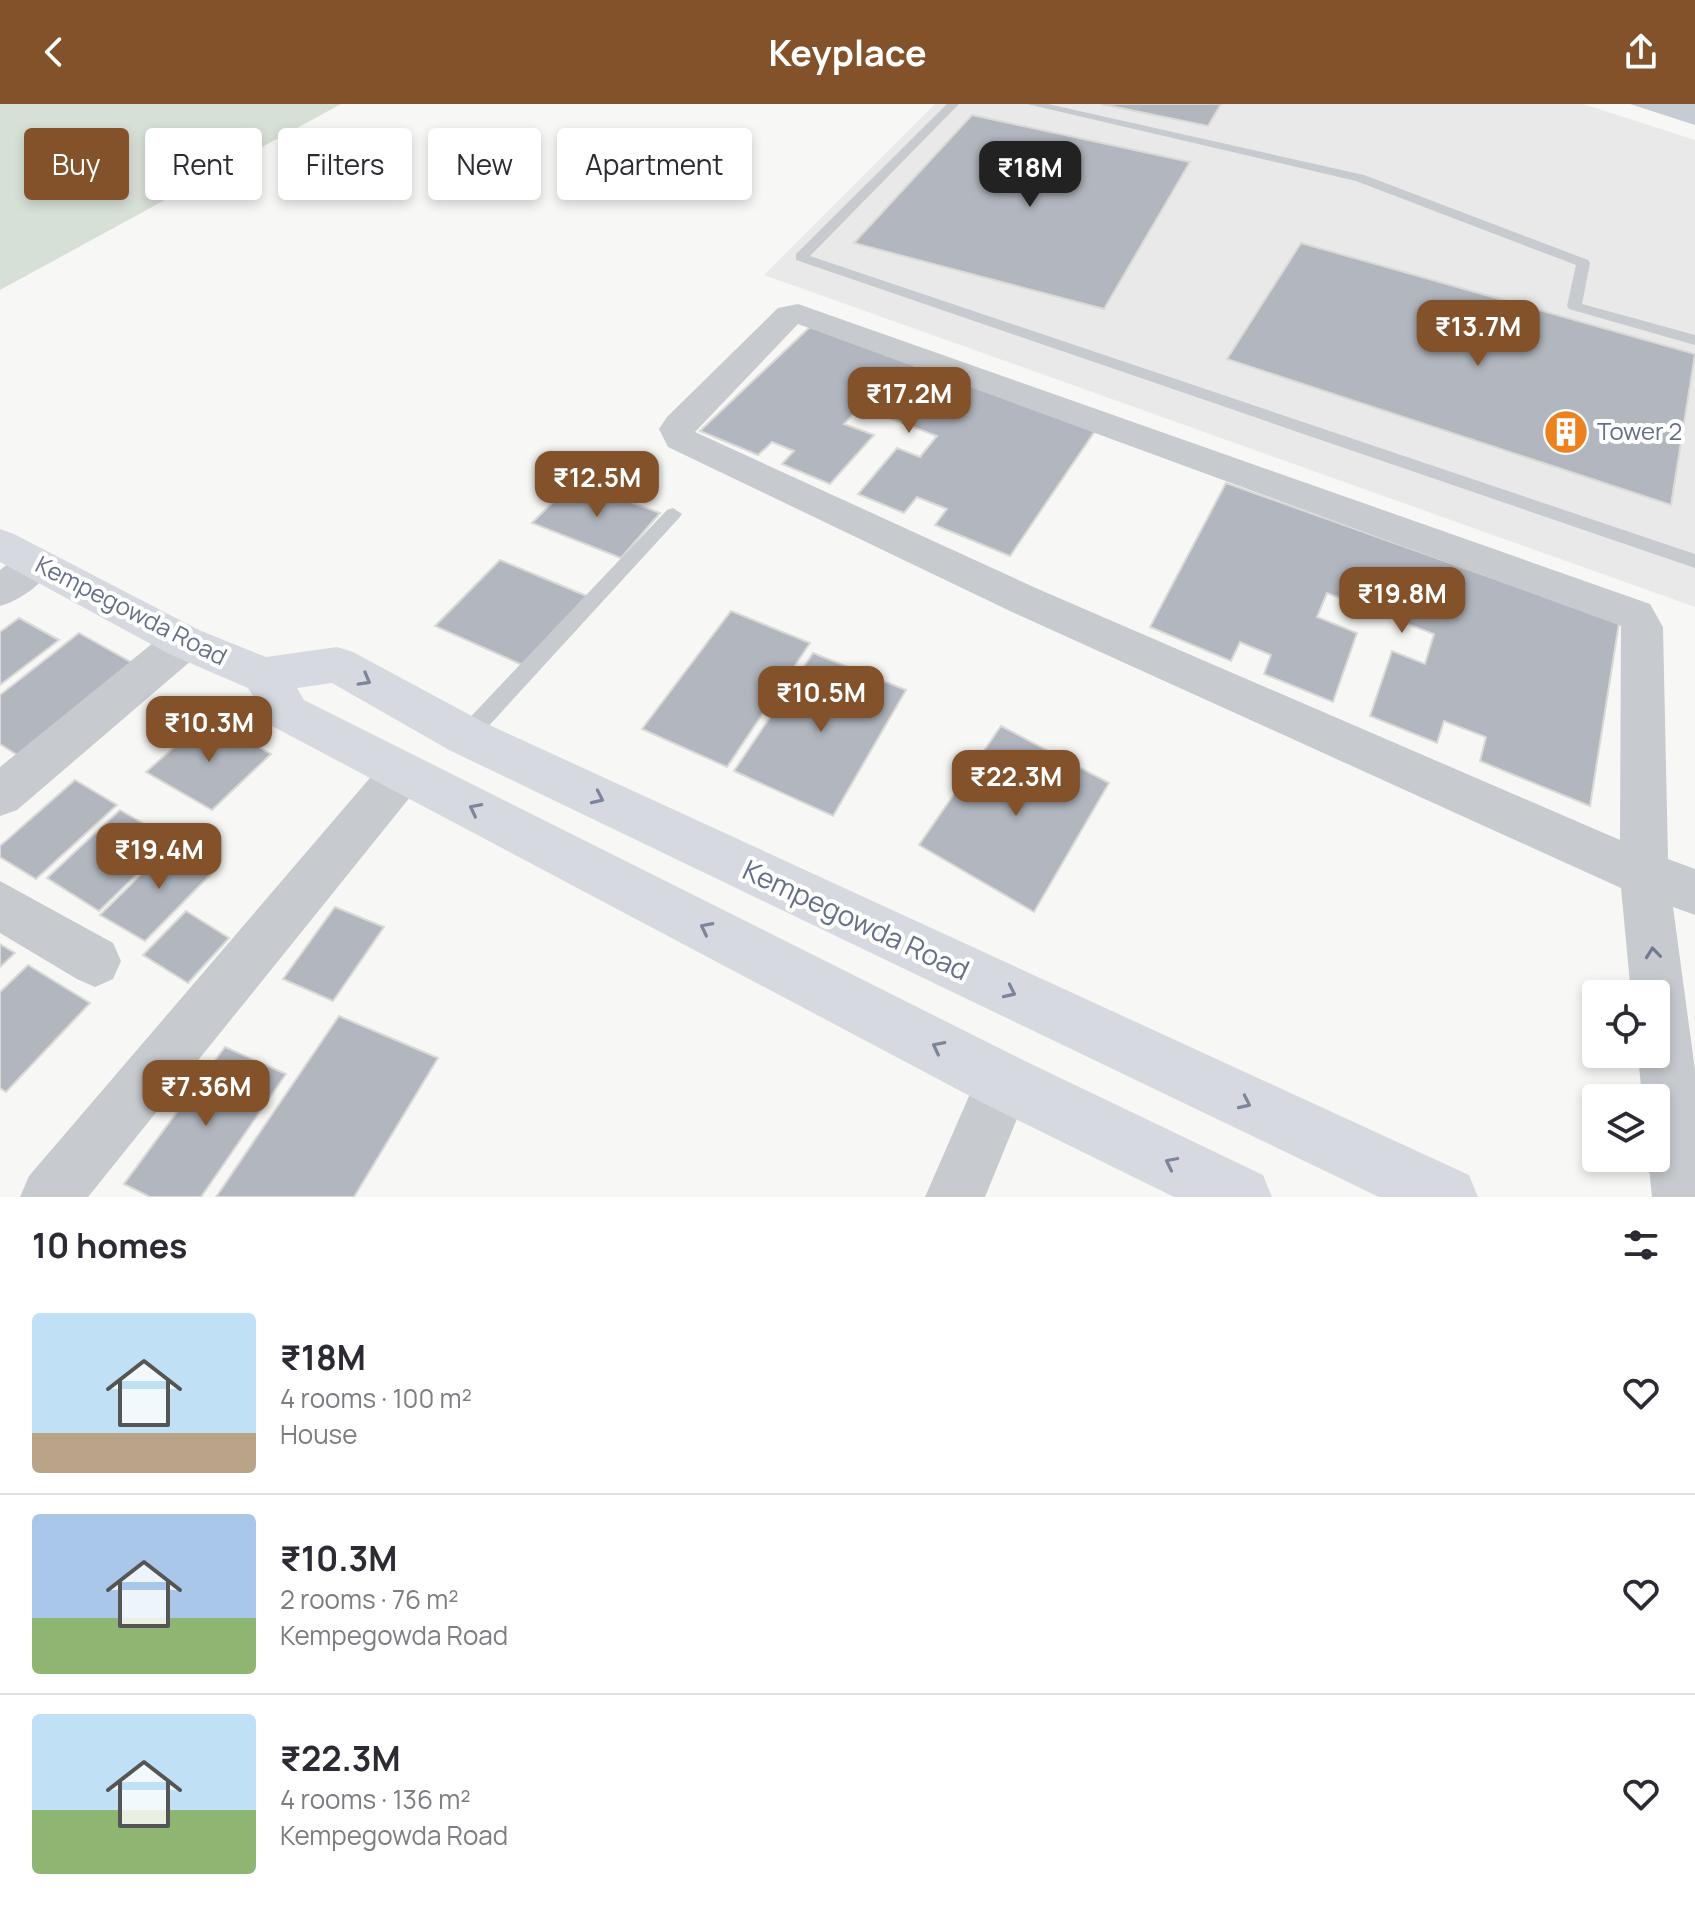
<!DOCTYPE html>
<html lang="en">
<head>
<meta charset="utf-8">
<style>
  :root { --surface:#fff; --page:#f7f7f7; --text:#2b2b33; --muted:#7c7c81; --line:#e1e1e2; --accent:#83522a }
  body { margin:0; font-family:Manrope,sans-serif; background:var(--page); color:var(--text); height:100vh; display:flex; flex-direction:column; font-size:30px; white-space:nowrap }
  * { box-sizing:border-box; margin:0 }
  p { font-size:26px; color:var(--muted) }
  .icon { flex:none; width:44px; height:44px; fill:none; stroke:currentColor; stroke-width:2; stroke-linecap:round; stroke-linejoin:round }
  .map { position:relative; height:1093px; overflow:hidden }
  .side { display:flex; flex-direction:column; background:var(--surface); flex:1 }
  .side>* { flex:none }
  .banner { position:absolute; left:24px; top:24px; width:800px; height:72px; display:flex; gap:16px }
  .fabs { position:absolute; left:1582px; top:876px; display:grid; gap:16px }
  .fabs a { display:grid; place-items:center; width:88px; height:88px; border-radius:8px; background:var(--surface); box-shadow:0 4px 12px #0003; font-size:40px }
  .price { position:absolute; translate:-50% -68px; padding:0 18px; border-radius:16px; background:var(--accent); color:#fff; font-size:26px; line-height:52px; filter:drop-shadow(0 2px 4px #0008) }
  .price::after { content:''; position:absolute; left:50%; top:48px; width:24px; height:18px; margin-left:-12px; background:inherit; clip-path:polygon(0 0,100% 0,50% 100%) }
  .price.selected { background:#222; color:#fff }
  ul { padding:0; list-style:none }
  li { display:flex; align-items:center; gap:24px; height:200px; padding:0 32px }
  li+li { border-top:2px solid var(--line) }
  li span { display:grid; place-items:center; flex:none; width:224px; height:160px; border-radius:8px; color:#555 }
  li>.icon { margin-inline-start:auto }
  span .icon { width:96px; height:96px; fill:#fffc; stroke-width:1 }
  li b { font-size:34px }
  h2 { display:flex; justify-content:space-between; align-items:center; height:96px; padding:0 32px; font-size:34px }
  .tag { padding:0 28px; border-radius:8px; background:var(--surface); box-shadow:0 4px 12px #0003; font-size:28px; line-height:72px }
  .tag.selected { background:var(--accent); color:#fff }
  header { display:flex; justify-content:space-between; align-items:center; height:104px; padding:0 32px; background:var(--accent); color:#fff; font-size:36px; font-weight:700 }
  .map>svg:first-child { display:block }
  .built { fill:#e8e9e8 }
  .green { fill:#d7e0d6 }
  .water { fill:#c6ccd4 }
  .building { fill:#b2b7bf; stroke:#d9dad7; stroke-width:2 }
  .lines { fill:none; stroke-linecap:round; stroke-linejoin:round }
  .lane { fill:#c7cace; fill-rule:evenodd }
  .street { fill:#c7cace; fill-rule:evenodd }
  .secondary { fill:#d6d9e0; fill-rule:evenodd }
  .oneway { stroke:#7c859a }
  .oneway2 { stroke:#6f798f }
  .labels { text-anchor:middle; stroke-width:8; stroke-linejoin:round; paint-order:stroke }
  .poi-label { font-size:24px; fill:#657088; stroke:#fff; text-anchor:start }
  .street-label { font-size:24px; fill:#657088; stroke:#fff }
  .near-street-label { font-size:28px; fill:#657088; stroke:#fff }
</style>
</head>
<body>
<header><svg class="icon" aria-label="back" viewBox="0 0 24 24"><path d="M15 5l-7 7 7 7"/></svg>Keyplace<svg class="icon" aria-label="share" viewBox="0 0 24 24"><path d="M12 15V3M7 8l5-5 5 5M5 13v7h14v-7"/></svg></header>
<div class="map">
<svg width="1695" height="1093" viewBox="0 0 1695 1093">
  <rect width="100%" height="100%" fill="#f7f8f5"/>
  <path class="built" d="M 935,0 L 1583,0 L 1695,36 L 1695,503 L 764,171 Z"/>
  <path class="green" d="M 0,0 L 341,0 L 0,186 Z"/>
  <path class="water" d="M 1630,0 L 1695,0 L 1695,21 Z"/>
  <g class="building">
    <path d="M 1101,0 L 1221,0 L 1208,22 Z"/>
    <path d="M 972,11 L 1190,58 L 1104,205 L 854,139 Z"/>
    <path d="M 1301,139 L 1695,250 L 1671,401 L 1227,255 Z"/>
    <path d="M 810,223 L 1097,324 L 1010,452 L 935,421 L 947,405 L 917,393 L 904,409 L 858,390 L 897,344 L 920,353 L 937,332 L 860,303 L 844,320 L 874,331 L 830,380 L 782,360 L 794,347 L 772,338 L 758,351 L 700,327 Z"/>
    <path d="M 574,377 L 660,409 L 621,454 L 532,419 Z"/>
    <path d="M 1226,379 L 1619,519 L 1590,702 L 1480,657 L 1486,633 L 1444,617 L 1437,639 L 1370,612 L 1392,547 L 1425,560 L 1434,530 L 1327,489 L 1317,513 L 1357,529 L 1333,598 L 1264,570 L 1271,551 L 1240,538 L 1231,557 L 1150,523 Z"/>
    <path d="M 500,456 L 589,493 L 527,563 L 435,522 Z"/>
    <path d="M 731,507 L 810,539 L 727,663 L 642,625 Z"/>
    <path d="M 19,514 L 59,536 L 0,581 L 0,528 Z"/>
    <path d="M 79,529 L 136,561 L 22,654 L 0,640 L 0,591 Z"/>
    <path d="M 813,549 L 906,586 L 833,712 L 734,667 Z"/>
    <path d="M 207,614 L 271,650 L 212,706 L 146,668 Z"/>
    <path d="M 1001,622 L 1109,679 L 1034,808 L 919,741 Z"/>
    <path d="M 75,676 L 117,701 L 36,775 L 0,753 L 0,742 Z"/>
    <path d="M 120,706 L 172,736 L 99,807 L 47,774 Z"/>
    <path d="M 175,737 L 218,763 L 145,837 L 100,811 Z"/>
    <path d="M 335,803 L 384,823 L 333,897 L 283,875 Z"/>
    <path d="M 186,807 L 229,834 L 188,879 L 143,851 Z"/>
    <path d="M 0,840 L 15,849 L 0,863 Z"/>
    <path d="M 28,861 L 90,899 L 6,988 L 0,984 L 0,888 Z"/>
    <path d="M 339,912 L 438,954 L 354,1093 L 216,1093 Z"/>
    <path d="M 225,943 L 286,970 L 201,1093 L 150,1093 L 124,1080 Z"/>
  </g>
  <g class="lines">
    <g class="lane">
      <path d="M 947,0 L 959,0 L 810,152 L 1695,450 L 1695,464 L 796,156 L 796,150 Z"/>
      <path d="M 1027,0 L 1048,0 L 1364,71 L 1588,156 L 1590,159 L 1582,200 L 1695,231 L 1695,241 L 1569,205 L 1567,202 L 1576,161 L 1356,77 Z"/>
      <path d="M 673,404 L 682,410 L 679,414 L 474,638 L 466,641 L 458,638 L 455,632 L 458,626 L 667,406 Z"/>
    </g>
    <g class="street">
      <path d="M 798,200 L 1650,500 L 1663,523 L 1668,755 L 1695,765 L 1695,811 L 1673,803 L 1695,966 L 1695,1093 L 1652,1093 L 1648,1054 L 1656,1054 L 1656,994 L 1642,994 L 1638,950 L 1656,950 L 1656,890 L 1631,890 L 1621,784 L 1010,507 L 668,343 L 659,325 L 667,313 L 778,204 ZM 798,220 L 1621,522 L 1620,736 L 1038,485 L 695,328 Z"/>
      <path d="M 36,445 L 50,449 L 56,459 C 45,478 21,496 0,502 L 0,466 L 22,449 Z"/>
      <path d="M 184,522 L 199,526 L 205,538 L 199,550 L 17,706 L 0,712 L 0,663 L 169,526 Z"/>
      <path d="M 403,648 L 419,654 L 426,668 L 419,682 L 88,1093 L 20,1093 L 29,1072 L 387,654 Z"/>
      <path d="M 0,777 L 113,839 L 121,857 L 113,875 L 95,883 L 77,875 L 0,829 Z"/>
      <path d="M 1004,950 L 1024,958 L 1032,978 L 985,1093 L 925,1093 L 984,958 Z"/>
    </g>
    <path class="secondary" d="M 0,425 L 14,430 L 199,526 L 266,553 L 337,543 L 353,548 L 483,618 L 1469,1071 L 1478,1093 L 1379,1093 L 449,646 L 332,579 L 297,584 L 304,596 L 1025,957 L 1263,1071 L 1272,1093 L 1174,1093 L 983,999 L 272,622 L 248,584 L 169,550 L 0,458 Z"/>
  </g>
  <defs><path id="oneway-chevron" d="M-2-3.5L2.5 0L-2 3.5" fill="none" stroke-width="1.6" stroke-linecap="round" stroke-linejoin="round" transform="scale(2)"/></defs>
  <g class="oneway">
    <use href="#oneway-chevron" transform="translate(365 576) rotate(29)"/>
    <use href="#oneway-chevron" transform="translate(598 694) rotate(25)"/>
    <use href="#oneway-chevron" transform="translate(475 705) rotate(-153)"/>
    <use href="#oneway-chevron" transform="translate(706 824) rotate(-153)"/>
    <use href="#oneway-chevron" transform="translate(1010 888) rotate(25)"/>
    <use href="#oneway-chevron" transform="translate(938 943) rotate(-153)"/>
    <use href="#oneway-chevron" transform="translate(1245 999) rotate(25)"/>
    <use href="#oneway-chevron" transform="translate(1171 1059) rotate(-154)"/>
  </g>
  <use class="oneway2" href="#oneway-chevron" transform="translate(1653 849) rotate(-96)"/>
  <defs>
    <g id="building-disc" transform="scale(2.3)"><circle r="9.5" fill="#ee811f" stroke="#fff"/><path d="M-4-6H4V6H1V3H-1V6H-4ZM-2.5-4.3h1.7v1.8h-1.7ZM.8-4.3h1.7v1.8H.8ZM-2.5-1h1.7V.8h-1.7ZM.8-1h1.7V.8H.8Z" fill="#fff"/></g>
  </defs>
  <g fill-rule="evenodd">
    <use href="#building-disc" x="1566" y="328"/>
  </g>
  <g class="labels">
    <g class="poi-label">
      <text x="1597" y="336">Tower 2</text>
    </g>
    <g class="street-label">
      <text transform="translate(131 507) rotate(27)" y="8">Kempegowda Road</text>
    </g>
    <g class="near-street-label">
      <text transform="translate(856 816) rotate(25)" y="10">Kempegowda Road</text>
    </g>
  </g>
</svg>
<div class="fabs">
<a><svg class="icon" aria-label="locate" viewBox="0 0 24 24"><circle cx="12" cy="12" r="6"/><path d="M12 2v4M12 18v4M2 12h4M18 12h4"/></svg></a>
<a><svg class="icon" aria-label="layers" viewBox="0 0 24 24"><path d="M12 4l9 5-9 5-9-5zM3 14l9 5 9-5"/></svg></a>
</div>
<b class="price selected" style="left:1030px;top:105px">₹18M</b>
<b class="price" style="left:1478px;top:264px">₹13.7M</b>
<b class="price" style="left:909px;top:331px">₹17.2M</b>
<b class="price" style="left:597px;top:415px">₹12.5M</b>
<b class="price" style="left:1402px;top:531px">₹19.8M</b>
<b class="price" style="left:821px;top:630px">₹10.5M</b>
<b class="price" style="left:209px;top:660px">₹10.3M</b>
<b class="price" style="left:1016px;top:714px">₹22.3M</b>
<b class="price" style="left:159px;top:787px">₹19.4M</b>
<b class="price" style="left:206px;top:1024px">₹7.36M</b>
<div class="banner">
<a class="tag selected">Buy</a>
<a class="tag">Rent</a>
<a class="tag">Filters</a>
<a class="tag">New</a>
<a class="tag">Apartment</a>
</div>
</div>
<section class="side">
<h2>10 homes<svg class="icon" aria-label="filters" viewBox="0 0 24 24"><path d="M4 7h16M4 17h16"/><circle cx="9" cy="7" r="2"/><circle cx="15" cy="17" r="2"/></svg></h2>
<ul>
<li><span style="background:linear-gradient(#bfe0f5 75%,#b9a48a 0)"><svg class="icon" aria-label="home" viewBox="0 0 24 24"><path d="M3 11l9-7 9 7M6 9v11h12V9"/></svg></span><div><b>₹18M</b><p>4 rooms · 100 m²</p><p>House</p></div><svg class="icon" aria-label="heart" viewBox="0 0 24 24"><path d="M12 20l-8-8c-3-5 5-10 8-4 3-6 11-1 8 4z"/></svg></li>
<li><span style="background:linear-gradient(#a9c7e8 65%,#8fb573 0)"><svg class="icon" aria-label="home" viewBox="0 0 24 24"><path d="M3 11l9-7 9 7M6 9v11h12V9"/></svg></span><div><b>₹10.3M</b><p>2 rooms · 76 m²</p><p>Kempegowda Road</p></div><svg class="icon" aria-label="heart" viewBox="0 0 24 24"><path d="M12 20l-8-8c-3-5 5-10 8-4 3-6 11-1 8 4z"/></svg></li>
<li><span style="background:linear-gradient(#bfe0f5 60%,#8fb573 0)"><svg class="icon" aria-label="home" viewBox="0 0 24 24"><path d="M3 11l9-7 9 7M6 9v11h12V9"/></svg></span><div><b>₹22.3M</b><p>4 rooms · 136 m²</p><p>Kempegowda Road</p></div><svg class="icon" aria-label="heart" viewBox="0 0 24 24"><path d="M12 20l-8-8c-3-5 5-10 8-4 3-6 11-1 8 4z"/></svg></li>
</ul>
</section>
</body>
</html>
